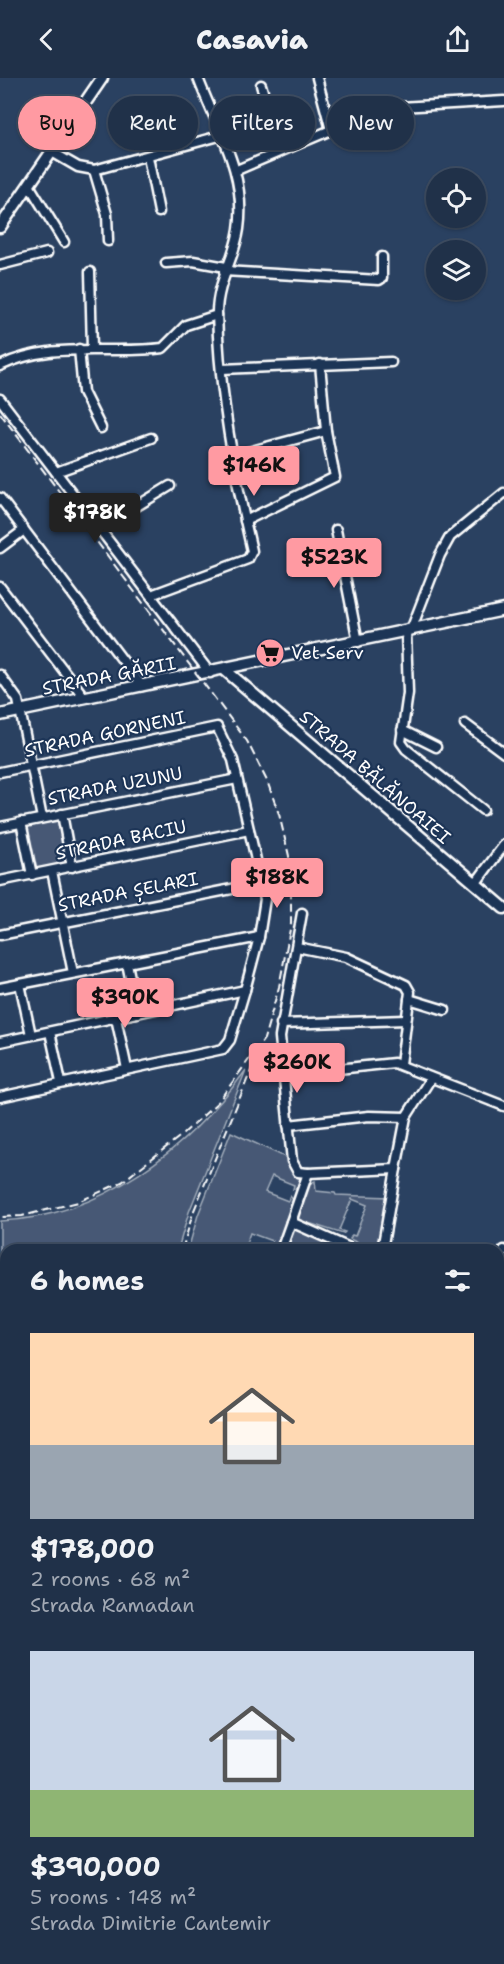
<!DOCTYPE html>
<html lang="en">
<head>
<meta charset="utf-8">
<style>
  :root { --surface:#203149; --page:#283950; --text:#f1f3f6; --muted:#a2a9b4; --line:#3d4c61; --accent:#ff9aa2 }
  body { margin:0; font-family:"Shantell Sans",sans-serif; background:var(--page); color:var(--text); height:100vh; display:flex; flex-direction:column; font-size:22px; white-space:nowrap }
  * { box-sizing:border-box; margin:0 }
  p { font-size:20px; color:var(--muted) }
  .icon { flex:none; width:33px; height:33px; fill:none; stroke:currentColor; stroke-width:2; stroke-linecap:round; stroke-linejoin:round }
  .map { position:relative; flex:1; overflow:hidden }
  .side { position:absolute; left:0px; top:1166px; width:504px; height:722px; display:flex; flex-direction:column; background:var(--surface); border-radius:18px 18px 0 0; box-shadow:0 2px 4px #0004,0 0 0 2px var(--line) }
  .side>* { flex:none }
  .guide { position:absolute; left:18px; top:18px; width:468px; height:54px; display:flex; gap:12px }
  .fabs { position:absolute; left:426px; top:90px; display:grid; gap:12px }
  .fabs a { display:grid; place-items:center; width:60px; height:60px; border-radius:50%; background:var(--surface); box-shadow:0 2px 4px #0004,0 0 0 2px var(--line); font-size:30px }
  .price { position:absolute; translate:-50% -51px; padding:0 14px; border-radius:6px; background:var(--accent); color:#111; font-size:20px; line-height:39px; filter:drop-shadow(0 2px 3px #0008) }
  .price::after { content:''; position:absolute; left:50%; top:36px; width:18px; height:14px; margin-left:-9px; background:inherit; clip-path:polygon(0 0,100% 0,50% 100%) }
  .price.active { background:#222; color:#fff }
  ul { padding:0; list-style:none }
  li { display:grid; align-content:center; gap:12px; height:318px; padding:0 30px }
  li span { display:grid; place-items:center; height:186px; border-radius:0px; color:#555 }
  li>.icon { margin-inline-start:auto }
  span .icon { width:108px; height:108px; fill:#fffc; stroke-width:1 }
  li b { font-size:26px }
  h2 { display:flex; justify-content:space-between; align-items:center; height:72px; padding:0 30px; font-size:26px }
  .tag { padding:0 21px; border-radius:27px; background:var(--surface); box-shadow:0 2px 4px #0004,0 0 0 2px var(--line); font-size:21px; line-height:54px }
  .tag.active { background:var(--accent); color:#111 }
  header { display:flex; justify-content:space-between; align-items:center; height:78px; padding:0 30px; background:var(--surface); font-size:27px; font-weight:800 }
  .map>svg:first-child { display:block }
  .green { fill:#465975; stroke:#a2acba; stroke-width:1.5 }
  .water { fill:#6d7d92; stroke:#a7b1be; stroke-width:1.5 }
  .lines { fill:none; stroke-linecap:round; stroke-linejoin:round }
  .minor-casing { stroke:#fff; stroke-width:13 }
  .major-casing { stroke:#fff; stroke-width:15 }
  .minor { stroke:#1d3557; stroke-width:8 }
  .major { stroke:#1d3557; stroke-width:10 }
  .rail { stroke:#fff; stroke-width:2; stroke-dasharray:9 4.5; stroke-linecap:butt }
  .labels { text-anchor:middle; stroke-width:4.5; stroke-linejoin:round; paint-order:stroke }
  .poi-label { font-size:18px; fill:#fff; stroke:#1d3557; text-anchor:start }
  .street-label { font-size:18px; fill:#fff; stroke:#1d3557 }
</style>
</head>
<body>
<header><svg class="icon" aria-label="back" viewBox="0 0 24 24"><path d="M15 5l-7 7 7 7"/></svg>Casavia<svg class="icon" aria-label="share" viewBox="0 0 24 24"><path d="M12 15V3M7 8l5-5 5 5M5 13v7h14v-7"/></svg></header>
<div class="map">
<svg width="504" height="1886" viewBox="0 0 504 1886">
  <rect width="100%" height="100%" fill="#2a4161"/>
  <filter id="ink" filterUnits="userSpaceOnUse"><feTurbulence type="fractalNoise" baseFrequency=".0167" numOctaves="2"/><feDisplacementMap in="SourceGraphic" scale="12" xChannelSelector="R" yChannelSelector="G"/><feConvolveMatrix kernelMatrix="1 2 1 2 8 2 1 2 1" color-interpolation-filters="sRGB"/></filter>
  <g filter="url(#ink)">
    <g class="green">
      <path d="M 59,742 L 68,785 L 36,792 L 27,749 Z"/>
      <path d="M 246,992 L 189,1134 L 178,1171 L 6,1172 L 6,1253 L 0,1247 L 0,1143 C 102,1139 188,1071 246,992 Z"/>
      <path d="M 231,1054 L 287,1080 L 291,1092 L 302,1103 L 300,1110 L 293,1111 L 294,1107 L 272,1098 L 265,1114 L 288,1123 L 290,1118 L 294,1123 L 293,1128 L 276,1168 L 271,1168 L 272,1163 L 250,1155 L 244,1171 L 188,1172 L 198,1137 Z"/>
      <path d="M 315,1103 L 316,1113 L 335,1115 L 336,1117 L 389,1119 L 378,1171 L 370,1171 L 350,1161 L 352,1157 L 355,1158 L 367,1127 L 352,1121 L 339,1152 L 345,1154 L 343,1156 L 299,1142 L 298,1137 L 310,1105 Z"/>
      <path d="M 295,1152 L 331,1164 L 332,1171 L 286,1172 Z"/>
    </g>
    <path class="water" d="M 2,1633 L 6,1635 L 6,1678 L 0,1687 L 0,1637 Z"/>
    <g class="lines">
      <g class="minor-casing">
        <g id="minor">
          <path d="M 317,0 L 331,52"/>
          <path d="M 261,7 L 281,73"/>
          <path d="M 52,74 L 78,89 L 94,92 L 223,57"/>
          <path d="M 148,79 L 159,134"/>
          <path d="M 94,92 L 107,136 L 108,163"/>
          <path d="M 237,92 L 331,52 L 400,29 L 504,23"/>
          <path d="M 29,107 L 64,164"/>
          <path d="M 166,185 L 193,183 L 226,189"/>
          <path d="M 0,187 L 47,175"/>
          <path d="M 224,193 L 379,202 L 382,200 L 382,179"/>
          <path d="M 90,194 L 92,271"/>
          <path d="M 79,271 L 83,314 L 101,350"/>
          <path d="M 0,288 C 53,262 108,277 163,270 L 186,247 L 217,237"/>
          <path d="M 222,291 L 391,284"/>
          <path d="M 0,321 L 210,595"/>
          <path d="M 233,378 L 326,353"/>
          <path d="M 56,394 L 151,360"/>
          <path d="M 0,420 L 142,608"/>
          <path d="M 245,443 L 335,399 L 326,353 L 320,286"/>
          <path d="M 99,451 L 170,408"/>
          <path d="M 336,452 L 358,564"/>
          <path d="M 0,470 L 24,452"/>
          <path d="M 0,509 L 84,619"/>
          <path d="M 151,517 L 248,481 L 252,473 C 234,396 219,314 217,235 C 217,204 235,180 239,151 C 247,95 217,51 198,0"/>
          <path d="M 411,552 L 440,477 L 450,459 L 504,415"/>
          <path d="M 406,553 L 408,615 L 401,664 L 406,671 L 483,732"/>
          <path d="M 0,597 L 18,622 L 42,740"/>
          <path d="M 465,646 L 504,675"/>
          <path d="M 402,652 L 436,669"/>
          <path d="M 0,694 L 217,649 L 233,682 L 265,821 L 259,859 L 245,912 L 230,962 L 223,971 L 0,1019"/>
          <path d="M 62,736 L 72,789"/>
          <path d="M 21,744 L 32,797"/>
          <path d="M 0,749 L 237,701"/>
          <path d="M 52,793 L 73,895"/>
          <path d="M 0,803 L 249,752"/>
          <path d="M 475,806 L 504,767"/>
          <path d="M 0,857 L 262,805"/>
          <path d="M 297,869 L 346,879 L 406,907 L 410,914 L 401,986"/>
          <path d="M 127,885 L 137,935"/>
          <path d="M 20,906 L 31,957"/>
          <path d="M 0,910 L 259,859"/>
          <path d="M 409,921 L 445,932"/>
          <path d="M 116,940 L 127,991"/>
          <path d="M 281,946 L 406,942"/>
          <path d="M 50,954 L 61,1004"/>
          <path d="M 0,964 L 245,912"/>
          <path d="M 282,997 L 394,985 L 504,1028"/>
          <path d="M 288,1047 L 369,1038 L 406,1039"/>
          <path d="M 308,1095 L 396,1091 L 406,1039 L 431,1000"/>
          <path d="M 291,1144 L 308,1095 L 298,1094 L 292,1083 L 280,959 L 302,835"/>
          <path d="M 281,1172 L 291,1144 L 354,1172"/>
          <path d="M 382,1172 L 396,1091"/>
          <path d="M 498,1189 L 504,1172"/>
          <path d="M 498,1194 L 504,1198"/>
          <path d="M 498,1239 L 504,1244"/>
          <path d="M 0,1319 L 6,1324"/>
          <path d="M 0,1358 L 6,1346"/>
          <path d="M 0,1381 L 6,1383"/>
          <path d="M 498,1392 L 504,1396"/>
          <path d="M 0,1468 L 6,1472"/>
          <path d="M 0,1495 L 6,1485"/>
          <path d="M 498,1524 L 504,1528"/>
          <path d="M 0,1544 L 6,1548"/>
          <path d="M 0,1582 L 6,1577"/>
          <path d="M 498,1669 L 504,1674"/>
          <path d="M 0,1692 L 6,1684"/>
          <path d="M 498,1747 L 504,1752"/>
          <path d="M 0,1782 L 6,1785"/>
          <path d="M 0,1880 L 20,1886"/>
          <path d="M 241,1881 L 252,1886"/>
          <path d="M 382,1881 L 382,1886"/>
          <path d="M 210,1886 L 213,1881"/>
        </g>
      </g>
      <g class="major-casing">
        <g id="major">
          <path d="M 0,149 L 102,0"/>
          <path d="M 225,592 L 504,830"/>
          <path d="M 0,637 L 504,532"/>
        </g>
      </g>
      <use href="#minor" class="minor"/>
      <use href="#major" class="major"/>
      <g class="rail">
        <path d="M 0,335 L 247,663 L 267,703 L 279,736 L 289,778 L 291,810 L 291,846 L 279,909 L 264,961 L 218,1024 L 183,1056 L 122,1104 L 78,1124 L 22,1138 L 0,1139"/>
        <path d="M 182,1172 L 193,1135 L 256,980"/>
        <path d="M 0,1260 L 6,1265"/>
        <path d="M 498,1705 L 504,1711"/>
      </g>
    </g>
  </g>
  <defs>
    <g id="supermarket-disc" transform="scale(1.5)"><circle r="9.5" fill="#ff9aa2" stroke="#1d3557"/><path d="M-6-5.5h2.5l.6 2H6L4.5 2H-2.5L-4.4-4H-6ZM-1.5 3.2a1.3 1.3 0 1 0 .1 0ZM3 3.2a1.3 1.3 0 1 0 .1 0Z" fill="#111"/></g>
  </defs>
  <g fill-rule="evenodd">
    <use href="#supermarket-disc" x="270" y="575"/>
  </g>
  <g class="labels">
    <g class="poi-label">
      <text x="291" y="581">Vet Serv</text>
    </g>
    <g class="street-label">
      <text transform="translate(109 598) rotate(-11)" y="6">STRADA GĂRII</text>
      <text transform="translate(105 656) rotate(-12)" y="6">STRADA GORNENI</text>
      <text transform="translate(375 699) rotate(41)" y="6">STRADA BĂLĂNOAIEI</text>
      <text transform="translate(115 708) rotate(-11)" y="6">STRADA UZUNU</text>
      <text transform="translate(121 762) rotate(-12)" y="6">STRADA BACIU</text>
      <text transform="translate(128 814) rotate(-11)" y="6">STRADA ȘELARI</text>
    </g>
  </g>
</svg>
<div class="fabs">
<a><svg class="icon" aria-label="locate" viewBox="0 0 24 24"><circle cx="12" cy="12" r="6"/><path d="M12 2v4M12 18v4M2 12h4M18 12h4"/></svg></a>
<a><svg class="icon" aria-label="layers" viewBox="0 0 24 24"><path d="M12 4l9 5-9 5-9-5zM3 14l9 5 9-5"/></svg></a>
</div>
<b class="price" style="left:254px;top:419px">$146K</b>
<b class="price active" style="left:95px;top:466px">$178K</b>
<b class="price" style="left:334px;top:511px">$523K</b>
<b class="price" style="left:277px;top:831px">$188K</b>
<b class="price" style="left:125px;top:951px">$390K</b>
<b class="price" style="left:297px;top:1016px">$260K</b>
<div class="guide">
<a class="tag active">Buy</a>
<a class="tag">Rent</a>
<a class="tag">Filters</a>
<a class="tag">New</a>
</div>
<section class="side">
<h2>6 homes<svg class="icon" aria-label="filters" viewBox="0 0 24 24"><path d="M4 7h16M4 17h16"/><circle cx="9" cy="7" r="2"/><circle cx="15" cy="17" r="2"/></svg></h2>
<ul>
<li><span style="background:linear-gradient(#ffd9b3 60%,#9aa5b1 0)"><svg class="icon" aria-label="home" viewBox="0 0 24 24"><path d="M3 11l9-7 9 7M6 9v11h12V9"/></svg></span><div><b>$178,000</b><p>2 rooms · 68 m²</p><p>Strada Ramadan</p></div></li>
<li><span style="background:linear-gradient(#c9d6e8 75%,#8fb573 0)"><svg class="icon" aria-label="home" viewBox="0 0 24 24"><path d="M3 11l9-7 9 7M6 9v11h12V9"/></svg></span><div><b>$390,000</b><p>5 rooms · 148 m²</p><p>Strada Dimitrie Cantemir</p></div></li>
</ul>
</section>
</div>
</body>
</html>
